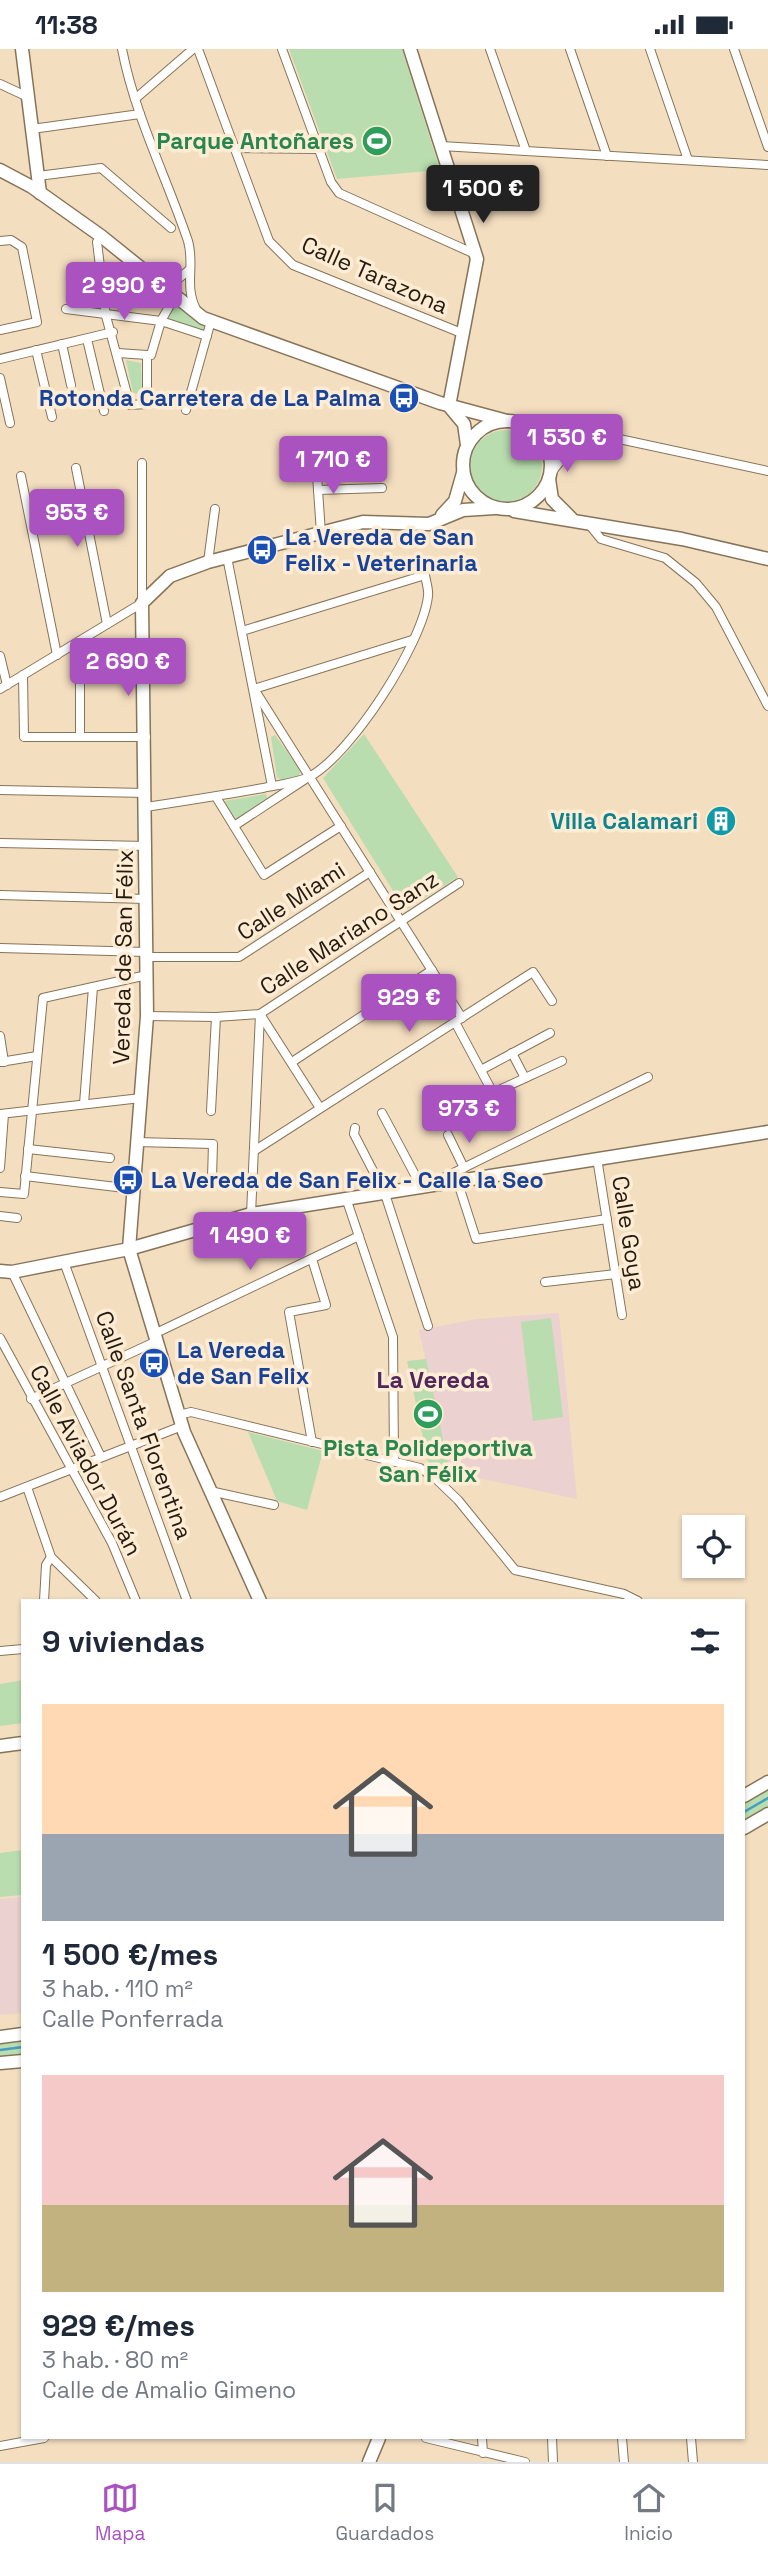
<!DOCTYPE html>
<html lang="es">
<head>
<meta charset="utf-8">
<style>
  :root { --surface:#fff; --page:#f6f6f7; --text:#1f2937; --muted:#747a83; --line:#e0e1e3; --accent:#a952c0 }
  body { margin:0; font-family:"Space Grotesk",sans-serif; background:var(--page); color:var(--text); height:100vh; display:flex; flex-direction:column; font-size:26px; white-space:nowrap }
  * { box-sizing:border-box; margin:0 }
  p { font-size:23px; color:var(--muted) }
  .icon { flex:none; width:38px; height:38px; fill:none; stroke:currentColor; stroke-width:2; stroke-linecap:round; stroke-linejoin:round }
  .map { position:relative; flex:1; overflow:hidden }
  .drawer { position:absolute; left:21px; top:1550px; width:724px; height:840px; display:flex; flex-direction:column; background:var(--surface); border-radius:0px; box-shadow:0 2px 5px #0004 }
  .drawer>* { flex:none }
  .controls { position:absolute; left:682px; top:1466px; display:grid; gap:14px }
  .controls a { display:grid; place-items:center; width:63px; height:63px; border-radius:0px; background:var(--surface); box-shadow:0 2px 5px #0004; font-size:35px }
  .price { position:absolute; translate:-50% -60px; padding:0 16px; border-radius:7px; background:var(--accent); color:#fff; font-size:23px; line-height:46px; filter:drop-shadow(0 2px 4px #0008) }
  .price::after { content:''; position:absolute; left:50%; top:42px; width:21px; height:16px; margin-left:-10px; background:inherit; clip-path:polygon(0 0,100% 0,50% 100%) }
  .price.active { background:#222; color:#fff }
  ul { padding:0; list-style:none }
  li { display:grid; align-content:center; gap:14px; height:371px; padding:0 21px }
  li span { display:grid; place-items:center; height:217px; border-radius:0px; color:#555 }
  li>.icon { margin-inline-start:auto }
  span .icon { width:126px; height:126px; fill:#fffc; stroke-width:1 }
  li b { font-size:30px }
  h2 { display:flex; justify-content:space-between; align-items:center; height:84px; padding:0 21px; font-size:30px }
  .status { display:flex; justify-content:space-between; align-items:center; height:49px; padding:0 35px; background:var(--surface); direction:ltr }
  .status svg { height:19px; fill:currentColor }
  .dock { display:flex; justify-content:space-around; align-items:center; height:98px; border-top:2px solid var(--line); background:var(--surface); font-size:19px; color:var(--muted) }
  .dock a { display:grid; justify-items:center; gap:4px }
  .dock .active { color:var(--accent) }
  .map>svg:first-child { display:block }
  .education { fill:#ebd1cf }
  .green { fill:#b9ddaf }
  .lines { fill:none; stroke-linecap:round; stroke-linejoin:round }
  .stream { stroke:#449cc3; stroke-width:2.5 }
  .street-casing { stroke:#877458; stroke-width:10 }
  .secondary-casing { stroke:#877458; stroke-width:15 }
  .primary-casing { stroke:#877458; stroke-width:15 }
  .street { stroke:#fff; stroke-width:8 }
  .secondary { stroke:#fff; stroke-width:12 }
  .primary { stroke:#fff; stroke-width:12 }
  .labels { text-anchor:middle; stroke-width:7; stroke-linejoin:round; paint-order:stroke }
  .leisure-label { font-size:23px; font-weight:bold; fill:#27864d; stroke:#feecd4; text-anchor:end }
  .street-label { font-size:23px; fill:#241c11; stroke:#feecd4 }
  .transit-label { font-size:23px; font-weight:bold; fill:#164399; stroke:#feecd4; text-anchor:start }
  .culture-label { font-size:23px; font-weight:bold; fill:#0d838f; stroke:#feecd4; text-anchor:end }
  .neighbourhood-label { font-size:24px; font-weight:bold; fill:#50265b; stroke:#feecd4 }
</style>
</head>
<body>
<div class="status"><b>11:38</b><svg viewBox="0 0 49 12"><path d="M0 12V9h3v3zM5 12V6h3v6zM10 12V3h3v9zM15 12V0h3v12zM26 1h20v11H26zM47 4h2v5h-2z"/></svg></div>
<div class="map">
<svg width="768" height="2413" viewBox="0 0 768 2413">
  <rect width="100%" height="100%" fill="#f4dec0"/>
  <g class="education">
    <path d="M 559,1264 L 577,1450 L 450,1423 L 419,1281 L 477,1270 Z"/>
    <path d="M 23,1848 L 23,1964 L 0,1966 L 0,1850 Z"/>
  </g>
  <g class="green">
    <path d="M 289,0 L 402,0 L 440,121 L 337,130 Z"/>
    <path d="M 175,255 L 206,276 L 203,282 L 166,270 Z"/>
    <path d="M 126,311 L 141,314 L 142,343 L 139,345 L 133,344 Z"/>
    <circle cx="506" cy="417" r="36"/>
    <path d="M 364,685 L 458,828 L 405,861 L 323,729 Z"/>
    <path d="M 275,686 L 301,722 L 298,728 L 281,731 L 277,728 L 271,688 Z"/>
    <path d="M 266,745 L 267,749 L 235,771 L 224,752 Z"/>
    <path d="M 551,1269 L 563,1368 L 533,1372 L 521,1273 Z"/>
    <path d="M 426,1310 L 450,1423 L 429,1418 L 407,1312 Z"/>
    <path d="M 248,1383 L 323,1402 L 307,1461 L 277,1452 Z"/>
    <path d="M 23,1631 L 23,1674 L 0,1677 L 0,1635 Z"/>
    <path d="M 768,1733 L 768,1765 L 744,1779 L 744,1747 Z"/>
    <path d="M 23,1801 L 23,1846 L 0,1848 L 0,1804 Z"/>
    <path d="M 23,1985 L 23,2012 L 0,2014 L 0,1988 Z"/>
  </g>
  <g class="lines">
    <g class="stream">
      <path d="M 744,1763 L 768,1749"/>
      <path d="M 0,2001 L 23,1998"/>
    </g>
    <g class="street-casing">
      <g id="street">
        <path d="M 122,0 C 135,67 166,127 188,192 C 195,216 184,237 196,260"/>
        <path d="M 198,0 L 269,192 L 293,216 L 464,285"/>
        <path d="M 282,0 L 331,133 L 339,144 L 475,205"/>
        <path d="M 490,0 L 526,102"/>
        <path d="M 570,0 L 607,107"/>
        <path d="M 650,0 L 688,111"/>
        <path d="M 734,0 L 768,98"/>
        <path d="M 0,35 L 28,48"/>
        <path d="M 135,50 L 193,0"/>
        <path d="M 32,80 L 140,65"/>
        <path d="M 441,97 L 768,116"/>
        <path d="M 234,99 L 319,100"/>
        <path d="M 38,127 L 101,119 L 171,179"/>
        <path d="M 101,187 L 97,193 L 106,267 L 130,356 L 147,355 L 147,306 L 151,306 L 161,272 L 175,247"/>
        <path d="M 0,192 L 11,191 L 22,198 L 37,273 L 0,281"/>
        <path d="M 163,237 L 171,236 L 189,221"/>
        <path d="M 66,260 L 161,272 L 207,287"/>
        <path d="M 87,290 L 104,362"/>
        <path d="M 62,295 L 71,336"/>
        <path d="M 36,301 L 52,368"/>
        <path d="M 118,304 L 147,306"/>
        <path d="M 0,310 L 113,283"/>
        <path d="M 0,329 L 10,374"/>
        <path d="M 186,361 L 211,272"/>
        <path d="M 538,385 L 554,394 L 583,393"/>
        <path d="M 316,412 L 321,484"/>
        <path d="M 76,419 L 107,575"/>
        <path d="M 21,427 L 57,606"/>
        <path d="M 550,427 C 561,406 585,389 610,388 L 768,422"/>
        <path d="M 318,441 L 382,439"/>
        <path d="M 588,474 L 601,490 L 665,509 L 696,534 L 716,558 L 768,657"/>
        <path d="M 227,508 L 272,737"/>
        <path d="M 208,513 L 215,460"/>
        <path d="M 80,592 L 80,688"/>
        <path d="M 0,607 L 7,636"/>
        <path d="M 23,626 L 24,688 L 146,688"/>
        <path d="M 0,640 L 142,554 L 142,414"/>
        <path d="M 254,640 L 462,969"/>
        <path d="M 254,640 L 412,591"/>
        <path d="M 0,741 L 146,744"/>
        <path d="M 216,748 L 264,826 L 341,777"/>
        <path d="M 146,758 C 185,752 224,746 263,739 C 277,736 296,734 309,728 C 351,706 423,594 428,547 C 429,541 426,533 425,526 L 242,582"/>
        <path d="M 234,777 L 304,731"/>
        <path d="M 0,794 L 147,797"/>
        <path d="M 0,846 L 147,850"/>
        <path d="M 0,899 L 147,903"/>
        <path d="M 147,908 L 239,908 L 370,823"/>
        <path d="M 260,965 L 320,1059"/>
        <path d="M 147,967 L 216,968 L 260,965 L 459,834"/>
        <path d="M 455,973 L 493,1044"/>
        <path d="M 0,987 L 4,1013"/>
        <path d="M 512,1004 L 525,1029"/>
        <path d="M 0,1013 L 37,1007"/>
        <path d="M 292,1013 L 432,921"/>
        <path d="M 481,1021 L 550,984"/>
        <path d="M 84,1055 L 93,938"/>
        <path d="M 211,1062 L 216,968"/>
        <path d="M 382,1064 L 422,1139"/>
        <path d="M 0,1065 L 141,1049"/>
        <path d="M 434,1071 L 562,1012"/>
        <path d="M 355,1079 L 354,1085 L 385,1145 L 428,1277"/>
        <path d="M 448,1086 L 464,1119"/>
        <path d="M 137,1093 L 213,1095 L 212,1128"/>
        <path d="M 28,1100 L 110,1109"/>
        <path d="M 254,1102 L 533,923 L 552,952"/>
        <path d="M 597,1109 L 622,1266"/>
        <path d="M 0,1119 L 4,1065"/>
        <path d="M 25,1127 L 133,1140"/>
        <path d="M 437,1132 L 648,1028"/>
        <path d="M 458,1134 L 476,1190 L 607,1170"/>
        <path d="M 0,1143 L 24,1145 L 43,949 L 147,926"/>
        <path d="M 346,1149 L 393,1288 L 394,1411"/>
        <path d="M 251,1165 L 260,965"/>
        <path d="M 0,1167 L 17,1169"/>
        <path d="M 312,1210 L 326,1256 L 289,1263 L 312,1393"/>
        <path d="M 64,1213 L 187,1552"/>
        <path d="M 12,1223 L 101,1408"/>
        <path d="M 545,1233 L 616,1225"/>
        <path d="M 154,1285 L 359,1187"/>
        <path d="M 0,1289 L 112,1494 L 136,1552"/>
        <path d="M 31,1350 L 157,1292"/>
        <path d="M 179,1366 L 191,1363 L 420,1419 L 435,1429 L 458,1451 L 515,1521 L 624,1545 L 638,1552"/>
        <path d="M 27,1438 L 51,1508 L 96,1552"/>
        <path d="M 210,1442 L 274,1456"/>
        <path d="M 0,1448 L 182,1377"/>
        <path d="M 44,1552 L 46,1516 L 51,1508"/>
        <path d="M 0,1602 L 23,1600"/>
        <path d="M 426,2389 L 525,2413"/>
        <path d="M 482,2389 L 483,2404"/>
        <path d="M 552,2389 L 553,2413"/>
        <path d="M 622,2389 L 624,2413"/>
        <path d="M 691,2389 L 693,2413"/>
        <path d="M 0,2397 L 44,2389"/>
      </g>
    </g>
    <g class="secondary-casing">
      <g id="secondary">
        <path d="M 22,0 L 40,144"/>
        <path d="M 410,0 L 477,210 L 449,357"/>
        <path d="M 0,121 L 32,138 L 101,187 L 203,269 L 440,354 L 507,372"/>
        <path d="M 449,357 L 464,375 L 467,396"/>
        <circle cx="507" cy="416" r="44"/>
        <path d="M 549,430 L 552,450 L 571,469"/>
        <path d="M 514,462 L 682,490 L 768,510"/>
        <path d="M 442,466 L 455,452 L 463,424"/>
        <path d="M 0,1222 L 12,1223 L 129,1200 L 251,1165 L 768,1083"/>
        <path d="M 260,1552 L 184,1383 L 129,1200 L 147,967 L 142,554 L 170,527 L 208,513 L 363,473 L 429,475 L 463,461 L 495,459"/>
        <path d="M 0,1697 L 23,1694"/>
        <path d="M 369,2413 L 379,2389"/>
      </g>
    </g>
    <g class="primary-casing">
      <g id="primary">
        <path d="M 744,1747 L 768,1733"/>
        <path d="M 744,1779 L 768,1765"/>
        <path d="M 0,1988 L 23,1985"/>
        <path d="M 0,2014 L 23,2012"/>
      </g>
    </g>
    <use href="#street" class="street"/>
    <use href="#secondary" class="secondary"/>
    <use href="#primary" class="primary"/>
  </g>
  <defs>
    <g id="stadium-disc" transform="scale(1.575)"><circle r="9.5" fill="#2e9e5b" stroke="#feecd4"/><path d="M0-5a6.5 5 0 1 0 0 10a6.5 5 0 1 0 0-10ZM-3.5-1.8h7v3.6h-7Z" fill="#fff"/></g>
    <g id="bus-disc" transform="scale(1.575)"><circle r="9.5" fill="#1a4fb4" stroke="#feecd4"/><path d="M-5-6H5V4H4V6H2V4H-2V6H-4V4H-5ZM-3.5-4V0h7V-4ZM-3.5 1.2v1.5H-2V1.2ZM2 1.2v1.5H3.5V1.2Z" fill="#fff"/></g>
    <g id="building-disc" transform="scale(1.575)"><circle r="9.5" fill="#0f9aa8" stroke="#feecd4"/><path d="M-4-6H4V6H1V3H-1V6H-4ZM-2.5-4.3h1.7v1.8h-1.7ZM.8-4.3h1.7v1.8H.8ZM-2.5-1h1.7V.8h-1.7ZM.8-1h1.7V.8H.8Z" fill="#fff"/></g>
  </defs>
  <g fill-rule="evenodd">
    <use href="#stadium-disc" x="377" y="92"/>
    <use href="#bus-disc" x="404" y="349"/>
    <use href="#bus-disc" x="262" y="501"/>
    <use href="#building-disc" x="721" y="772"/>
    <use href="#bus-disc" x="128" y="1131"/>
    <use href="#bus-disc" x="154" y="1314"/>
    <use href="#stadium-disc" x="428" y="1365"/>
  </g>
  <g class="labels">
    <g class="leisure-label">
      <text x="354" y="100">Parque Antoñares</text>
      <text x="428" y="1407" text-anchor="middle">Pista Polideportiva<tspan x="428" dy="26">San Félix</tspan></text>
    </g>
    <g class="street-label">
      <text transform="translate(375 226) rotate(24)" y="8">Calle Tarazona</text>
      <text transform="translate(291 852) rotate(-33)" y="8">Calle Miami</text>
      <text transform="translate(349 884) rotate(-33)" y="8">Calle Mariano Sanz</text>
      <text transform="translate(123 908) rotate(-89)" y="8">Vereda de San Félix</text>
      <text transform="translate(629 1184) rotate(81)" y="8">Calle Goya</text>
      <text transform="translate(144 1376) rotate(70)" y="8">Calle Santa Florentina</text>
      <text transform="translate(86 1411) rotate(62)" y="8">Calle Aviador Durán</text>
    </g>
    <g class="transit-label">
      <text x="381" y="357" text-anchor="end">Rotonda Carretera de La Palma</text>
      <text x="285" y="496">La Vereda de San<tspan x="285" dy="26">Felix - Veterinaria</tspan></text>
      <text x="151" y="1139">La Vereda de San Felix - Calle la Seo</text>
      <text x="177" y="1309">La Vereda<tspan x="177" dy="26">de San Felix</tspan></text>
    </g>
    <g class="culture-label">
      <text x="698" y="780">Villa Calamari</text>
    </g>
    <g class="neighbourhood-label">
      <text x="433" y="1339">La Vereda</text>
    </g>
  </g>
</svg>
<div class="controls">
<a><svg class="icon" aria-label="locate" viewBox="0 0 24 24"><circle cx="12" cy="12" r="6"/><path d="M12 2v4M12 18v4M2 12h4M18 12h4"/></svg></a>
</div>
<b class="price active" style="left:483px;top:176px">1 500 €</b>
<b class="price" style="left:124px;top:273px">2 990 €</b>
<b class="price" style="left:567px;top:425px">1 530 €</b>
<b class="price" style="left:333px;top:447px">1 710 €</b>
<b class="price" style="left:77px;top:500px">953 €</b>
<b class="price" style="left:128px;top:649px">2 690 €</b>
<b class="price" style="left:409px;top:985px">929 €</b>
<b class="price" style="left:469px;top:1096px">973 €</b>
<b class="price" style="left:250px;top:1223px">1 490 €</b>
<section class="drawer">
<h2>9 viviendas<svg class="icon" aria-label="filters" viewBox="0 0 24 24"><path d="M4 7h16M4 17h16"/><circle cx="9" cy="7" r="2"/><circle cx="15" cy="17" r="2"/></svg></h2>
<ul>
<li><span style="background:linear-gradient(#ffd9b3 60%,#9aa5b1 0)"><svg class="icon" aria-label="home" viewBox="0 0 24 24"><path d="M3 11l9-7 9 7M6 9v11h12V9"/></svg></span><div><b>1 500 €/mes</b><p>3 hab. · 110 m²</p><p>Calle Ponferrada</p></div></li>
<li><span style="background:linear-gradient(#f6c9c9 60%,#c2b280 0)"><svg class="icon" aria-label="home" viewBox="0 0 24 24"><path d="M3 11l9-7 9 7M6 9v11h12V9"/></svg></span><div><b>929 €/mes</b><p>3 hab. · 80 m²</p><p>Calle de Amalio Gimeno</p></div></li>
</ul>
</section>
</div>
<nav class="dock">
<a class="active"><svg class="icon" aria-label="map" viewBox="0 0 24 24"><path d="M3 6l6-2 6 2 6-2v14l-6 2-6-2-6 2zM9 4v14M15 6v14"/></svg>Mapa</a>
<a><svg class="icon" aria-label="saved" viewBox="0 0 24 24"><path d="M7 4h10v16l-5-4-5 4z"/></svg>Guardados</a>
<a><svg class="icon" aria-label="home" viewBox="0 0 24 24"><path d="M3 11l9-7 9 7M6 9v11h12V9"/></svg>Inicio</a>
</nav>
</body>
</html>
